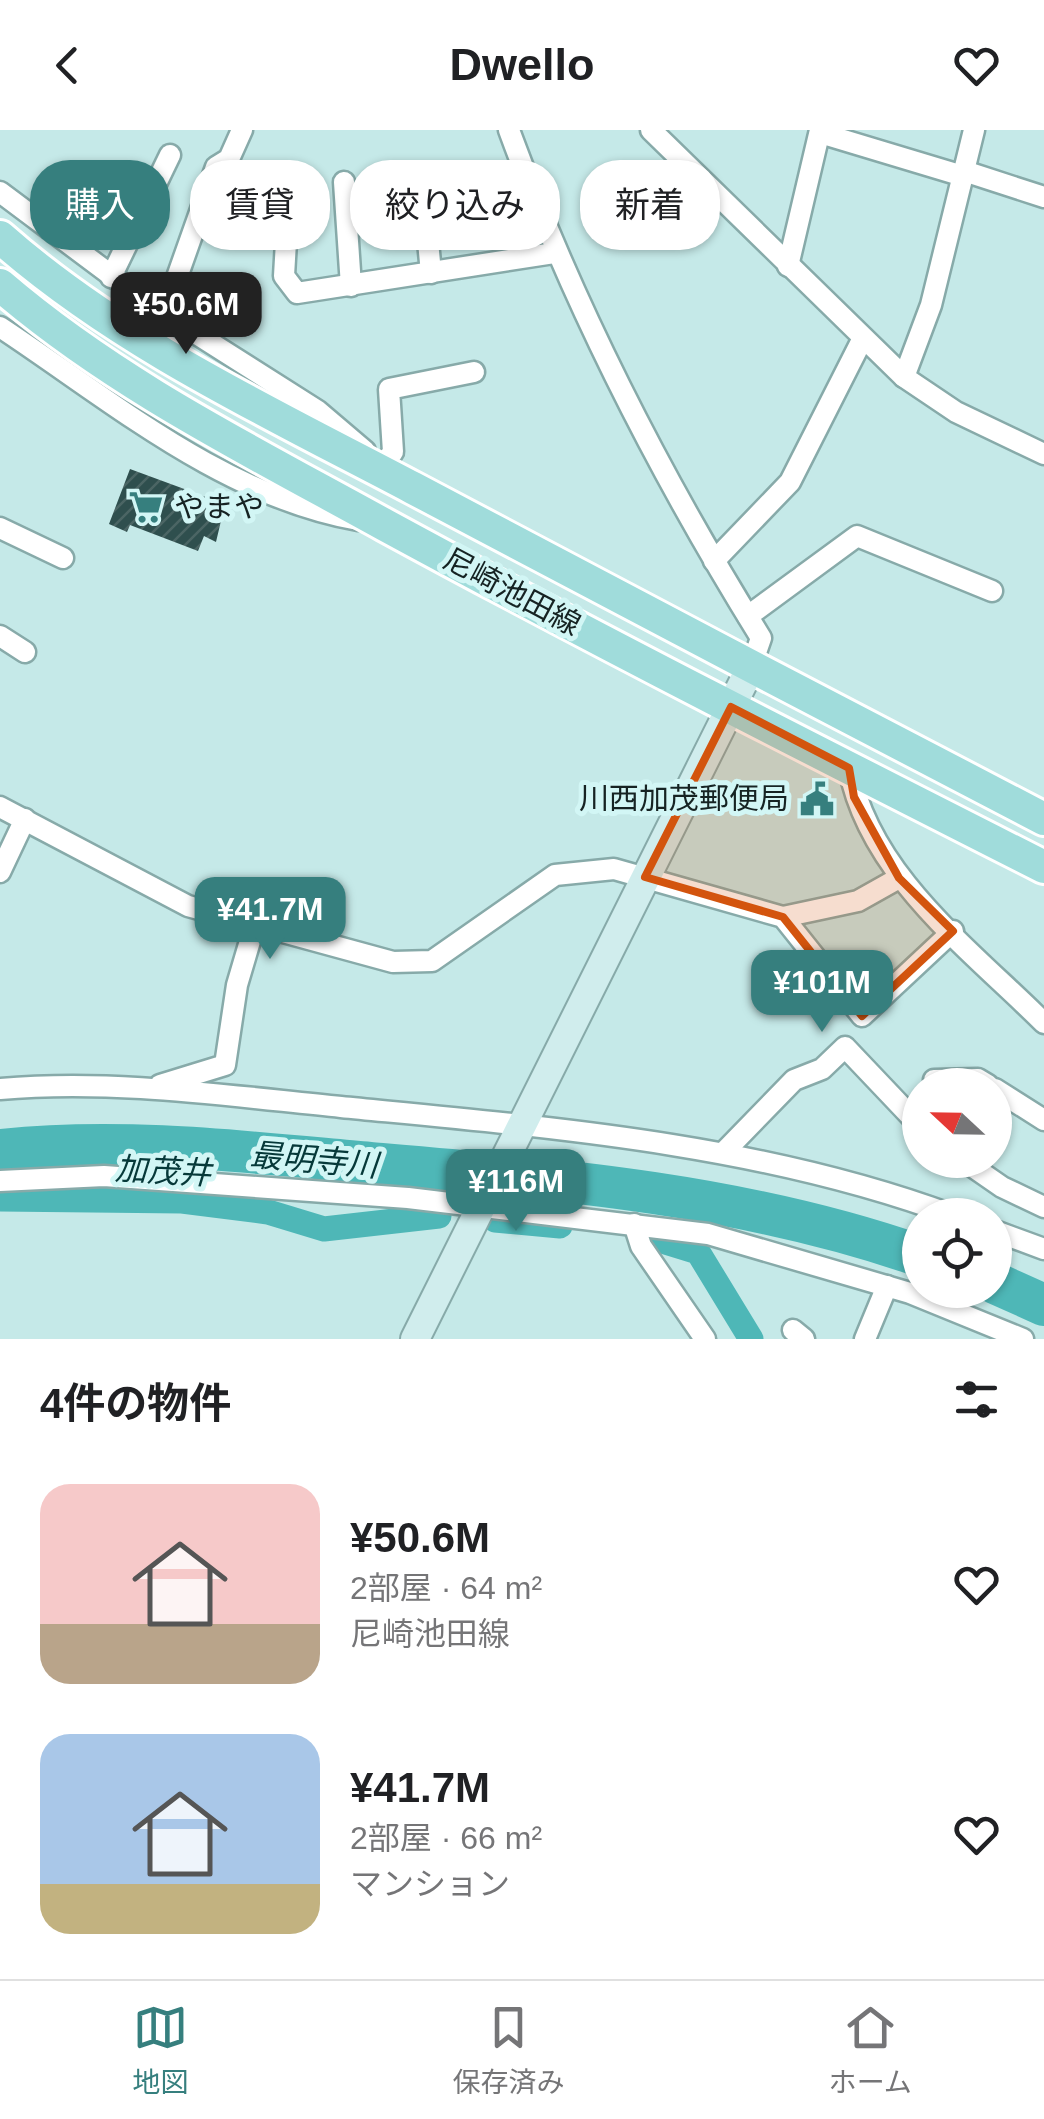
<!DOCTYPE html>
<html lang="ja">
<head>
<meta charset="utf-8">
<style>
  :root { --surface:#fff; --page:#f2f2f2; --text:#202124; --muted:#757577; --line:#e0e0e0; --accent:#367f7e }
  body { margin:0; font-family:Helvetica,"Noto Sans JP",sans-serif; background:var(--page); color:var(--text); height:100vh; display:flex; flex-direction:column; font-size:38px; white-space:nowrap }
  * { box-sizing:border-box; margin:0 }
  p { font-size:32px; color:var(--muted) }
  .icon { flex:none; width:55px; height:55px; fill:none; stroke:currentColor; stroke-width:2; stroke-linecap:round; stroke-linejoin:round }
  .map { position:relative; height:1209px; overflow:hidden }
  .panel { display:flex; flex-direction:column; background:var(--surface); flex:1 }
  .panel>* { flex:none }
  .banner { position:absolute; left:30px; top:30px; width:985px; height:90px; display:flex; gap:20px }
  .needle { width:65px; rotate:292deg }
  .buttons { position:absolute; left:902px; top:938px; display:grid; gap:20px }
  .buttons a { display:grid; place-items:center; width:110px; height:110px; border-radius:50%; background:var(--surface); box-shadow:0 2px 8px #0004; font-size:50px }
  .price { position:absolute; translate:-50% -85px; padding:0 22px; border-radius:20px; background:var(--accent); color:#fff; font-size:32px; line-height:65px; filter:drop-shadow(0 2px 5px #0008) }
  .price::after { content:''; position:absolute; left:50%; top:60px; width:30px; height:22px; margin-left:-15px; background:inherit; clip-path:polygon(0 0,100% 0,50% 100%) }
  .price.selected { background:#222; color:#fff }
  ul { padding:0; list-style:none }
  li { display:flex; align-items:center; gap:30px; height:250px; padding:0 40px }
  li span { display:grid; place-items:center; flex:none; width:280px; height:200px; border-radius:30px; color:#555 }
  li>.icon { margin-inline-start:auto }
  span .icon { width:120px; height:120px; fill:#fffc; stroke-width:1 }
  li b { font-size:42px }
  h2 { display:flex; justify-content:space-between; align-items:center; height:120px; padding:0 40px; font-size:42px }
  .tag { padding:0 35px; border-radius:40px; background:var(--surface); box-shadow:0 2px 8px #0004; font-size:35px; line-height:90px }
  .tag.selected { background:var(--accent); color:#fff }
  header { display:flex; justify-content:space-between; align-items:center; height:130px; padding:0 40px; background:var(--surface); font-size:45px; font-weight:800 }
  .dock { display:flex; justify-content:space-around; align-items:center; height:140px; border-top:2px solid var(--line); background:var(--surface); font-size:28px; color:var(--muted) }
  .dock a { display:grid; justify-items:center; gap:5px }
  .dock .selected { color:var(--accent) }
  .map>svg:first-child { display:block }
  .lines { fill:none; stroke-linecap:round; stroke-linejoin:round }
  .canal { stroke:#4eb7b7; stroke-width:25 }
  .river { stroke:#4eb7b7; stroke-width:42 }
  .building { fill:url(#building-hatch) }
  .street-casing { stroke:#87aaa9; stroke-width:25 }
  .secondary-casing { stroke:#87aaa9; stroke-width:32 }
  .primary-casing { stroke:#fff; stroke-width:38 }
  .street { stroke:#fff; stroke-width:20 }
  .secondary { stroke:#d0eded; stroke-width:28 }
  .primary { stroke:#a0dcdb; stroke-width:32 }
  .marked { fill:#d3540e; fill-opacity:0.2; stroke:#d3540e; stroke-width:8; stroke-linejoin:round }
  .labels { text-anchor:middle; stroke-width:10; stroke-linejoin:round; paint-order:stroke }
  .poi-label { font-size:30px; fill:#162323; stroke:#d2f6f5; text-anchor:start }
  .street-label { font-size:30px; fill:#162323; stroke:#d2f6f5 }
  .water-label { font-size:32px; font-style:italic; fill:#063939; stroke:#d2f6f5 }
</style>
</head>
<body>
<header><svg class="icon" aria-label="back" viewBox="0 0 24 24"><path d="M15 5l-7 7 7 7"/></svg>Dwello<svg class="icon" aria-label="heart" viewBox="0 0 24 24"><path d="M12 20l-8-8c-3-5 5-10 8-4 3-6 11-1 8 4z"/></svg></header>
<div class="map">
<svg width="1044" height="1209" viewBox="0 0 1044 1209">
  <defs>
    <pattern id="building-hatch" width="6" height="6" patternUnits="userSpaceOnUse" patternTransform="scale(2.5)"><rect width="6" height="6" fill="#2f4f4e"/><path d="M-1 1l2-2M0 6l6-6M5 7l2-2" fill="none" stroke="#4b6564"/></pattern>
  </defs>
  <rect width="100%" height="100%" fill="#c5e9e8"/>
  <g class="lines">
    <g class="canal">
      <path d="M 0,1069 L 182,1071 L 268,1082 L 324,1099 L 439,1086"/>
      <path d="M 495,1090 L 560,1096"/>
      <path d="M 659,1110 L 698,1122 L 751,1209"/>
    </g>
    <g class="river">
      <path d="M 0,1020 C 124,1007 247,1022 370,1033 C 556,1049 742,1064 920,1126"/>
      <path d="M 995,1153 L 1044,1175"/>
    </g>
  </g>
  <path class="building" d="M 130,339 L 225,374 L 216,412 L 204,406 L 198,421 L 130,395 L 127,402 L 109,394 Z"/>
  <g class="lines">
    <g class="street-casing">
      <g id="street">
        <path d="M 509,0 C 575,180 660,345 761,508 L 751,537"/>
        <path d="M 651,0 L 904,247 L 956,282 L 1044,324"/>
        <path d="M 820,3 L 963,46"/>
        <path d="M 964,41 L 1044,67"/>
        <path d="M 344,52 L 351,156"/>
        <path d="M 0,62 L 151,175 L 318,281 L 365,321"/>
        <path d="M 288,77 L 284,146 L 297,163 L 554,123"/>
        <path d="M 427,101 L 431,143"/>
        <path d="M 788,136 L 820,0"/>
        <path d="M 111,147 L 170,25"/>
        <path d="M 164,184 L 216,37 L 229,29 L 242,0"/>
        <path d="M 0,197 C 112,271 223,366 358,390"/>
        <path d="M 904,247 L 931,175 L 974,0"/>
        <path d="M 383,335 L 393,322 L 389,259 L 474,242"/>
        <path d="M 0,398 L 63,428"/>
        <path d="M 714,431 L 790,352 L 863,208"/>
        <path d="M 748,486 L 857,406 L 992,461"/>
        <path d="M 0,506 L 25,522"/>
        <path d="M 849,638 C 869,745 971,820 1044,893"/>
        <path d="M 0,677 L 188,776 L 393,832 L 432,831 L 555,745 L 614,739 L 783,787 L 862,886 L 953,801"/>
        <path d="M 0,742 L 25,689"/>
        <path d="M 783,787 L 858,771 L 899,748"/>
        <path d="M 934,950 L 978,949 L 988,955"/>
        <path d="M 160,955 L 225,935 L 237,855 L 255,794"/>
        <path d="M 0,959 C 113,949 229,966 341,977 C 546,997 757,1013 952,1085"/>
        <path d="M 995,959 L 1044,990"/>
        <path d="M 725,1021 L 794,950 L 822,939 L 845,917 L 920,996"/>
        <path d="M 963,1030 L 1002,1057 L 1044,1077"/>
        <path d="M 0,1051 L 104,1046 L 408,1068 L 708,1104 L 910,1163 L 1023,1209"/>
        <path d="M 634,1094 L 641,1116 L 705,1209"/>
        <path d="M 995,1101 L 1044,1119"/>
        <path d="M 793,1200 L 804,1209"/>
        <path d="M 865,1209 L 887,1156"/>
      </g>
    </g>
    <g class="secondary-casing">
      <path id="secondary" d="M 415,1209 L 751,537"/>
    </g>
    <g class="primary-casing">
      <g id="primary">
        <path d="M 0,107 C 120,213 273,284 413,358 C 623,470 833,579 1044,689"/>
        <path d="M 0,155 C 115,254 253,322 385,395 C 602,513 823,625 1044,737"/>
      </g>
    </g>
    <use href="#street" class="street"/>
    <use href="#secondary" class="secondary"/>
    <use href="#primary" class="primary"/>
  </g>
  <path class="marked" d="M 731,577 L 849,638 L 854,667 L 899,748 L 953,801 L 862,886 L 783,787 L 645,747 Z"/>
  <defs>
    <g id="supermarket-bare" transform="scale(2.7)"><path d="M-6-5.5h2.5l.6 2H6L4.5 2H-2.5L-4.4-4H-6ZM-1.5 3.2a1.3 1.3 0 1 0 .1 0ZM3 3.2a1.3 1.3 0 1 0 .1 0Z" fill="#367f7e" stroke="#d2f6f5" stroke-width="2.5" paint-order="stroke"/></g>
    <g id="civic-bare" transform="scale(2.7)"><path d="M-.6-6.5H3V-4.5H.6V-3L4-1V1h2V6H-6V1h2V-1L-.6-3ZM-1.2 2.5V6h2.4V2.5Z" fill="#367f7e" stroke="#d2f6f5" stroke-width="2.5" paint-order="stroke"/></g>
  </defs>
  <g fill-rule="evenodd">
    <use href="#supermarket-bare" x="146" y="377"/>
    <use href="#civic-bare" x="817" y="669"/>
  </g>
  <g class="labels">
    <g class="poi-label">
      <text x="174" y="387">やまや</text>
      <text x="789" y="679" text-anchor="end">川西加茂郵便局</text>
    </g>
    <g class="street-label">
      <text transform="translate(512 462) rotate(28)" y="10">尼崎池田線</text>
    </g>
    <g class="water-label">
      <text transform="translate(314 1030) rotate(5)" y="11">最明寺川</text>
      <text transform="translate(163 1041) rotate(3)" y="11">加茂井</text>
    </g>
  </g>
</svg>
<div class="buttons">
<a><svg class="needle" viewBox="-14 -14 28 28"><path d="M0-13l5 13h-10z" fill="#e53935"/><path d="M0 13l5-13h-10z" fill="#757577"/></svg></a>
<a><svg class="icon" aria-label="locate" viewBox="0 0 24 24"><circle cx="12" cy="12" r="6"/><path d="M12 2v4M12 18v4M2 12h4M18 12h4"/></svg></a>
</div>
<b class="price selected" style="left:186px;top:227px">¥50.6M</b>
<b class="price" style="left:270px;top:832px">¥41.7M</b>
<b class="price" style="left:822px;top:905px">¥101M</b>
<b class="price" style="left:516px;top:1104px">¥116M</b>
<div class="banner">
<a class="tag selected">購入</a>
<a class="tag">賃貸</a>
<a class="tag">絞り込み</a>
<a class="tag">新着</a>
</div>
</div>
<section class="panel">
<h2>4件の物件<svg class="icon" aria-label="filters" viewBox="0 0 24 24"><path d="M4 7h16M4 17h16"/><circle cx="9" cy="7" r="2"/><circle cx="15" cy="17" r="2"/></svg></h2>
<ul>
<li><span style="background:linear-gradient(#f6c9c9 70%,#b9a48a 0)"><svg class="icon" aria-label="home" viewBox="0 0 24 24"><path d="M3 11l9-7 9 7M6 9v11h12V9"/></svg></span><div><b>¥50.6M</b><p>2部屋 · 64 m²</p><p>尼崎池田線</p></div><svg class="icon" aria-label="heart" viewBox="0 0 24 24"><path d="M12 20l-8-8c-3-5 5-10 8-4 3-6 11-1 8 4z"/></svg></li>
<li><span style="background:linear-gradient(#a9c7e8 75%,#c2b280 0)"><svg class="icon" aria-label="home" viewBox="0 0 24 24"><path d="M3 11l9-7 9 7M6 9v11h12V9"/></svg></span><div><b>¥41.7M</b><p>2部屋 · 66 m²</p><p>マンション</p></div><svg class="icon" aria-label="heart" viewBox="0 0 24 24"><path d="M12 20l-8-8c-3-5 5-10 8-4 3-6 11-1 8 4z"/></svg></li>
</ul>
</section>
<nav class="dock">
<a class="selected"><svg class="icon" aria-label="map" viewBox="0 0 24 24"><path d="M3 6l6-2 6 2 6-2v14l-6 2-6-2-6 2zM9 4v14M15 6v14"/></svg>地図</a>
<a><svg class="icon" aria-label="saved" viewBox="0 0 24 24"><path d="M7 4h10v16l-5-4-5 4z"/></svg>保存済み</a>
<a><svg class="icon" aria-label="home" viewBox="0 0 24 24"><path d="M3 11l9-7 9 7M6 9v11h12V9"/></svg>ホーム</a>
</nav>
</body>
</html>
